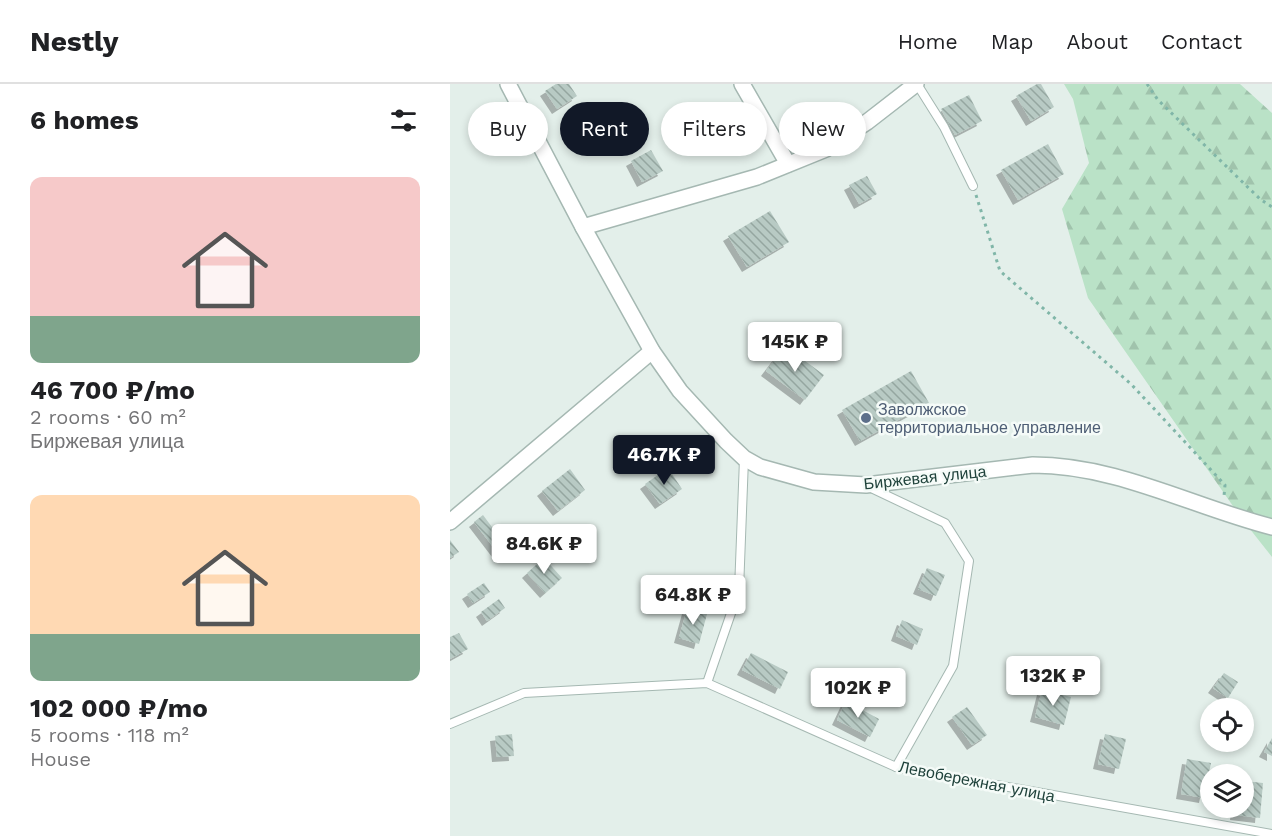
<!DOCTYPE html>
<html lang="en">
<head>
<meta charset="utf-8">
<style>
  :root { --surface:#fff; --page:#f2f2f2; --text:#202124; --muted:#757577; --line:#e0e0e0; --accent:#111827 }
  body { margin:0; font-family:"Work Sans",sans-serif; background:var(--page); color:var(--text); height:100vh; display:flex; flex-direction:column; font-size:22px; white-space:nowrap }
  * { box-sizing:border-box; margin:0 }
  p { font-size:20px; color:var(--muted) }
  .icon { flex:none; width:33px; height:33px; fill:none; stroke:currentColor; stroke-width:2; stroke-linecap:round; stroke-linejoin:round }
  .map { position:relative; flex:1; overflow:hidden }
  .sheet { display:flex; flex-direction:column; background:var(--surface); width:450px }
  .sheet>* { flex:none }
  .banner { position:absolute; left:18px; top:18px; width:570px; height:54px; display:flex; gap:12px }
  .tools { position:absolute; left:750px; top:614px; display:grid; gap:12px }
  .tools a { display:grid; place-items:center; width:54px; height:54px; border-radius:50%; background:var(--surface); box-shadow:0 3px 9px #0003; font-size:30px }
  .price { position:absolute; translate:-50% -51px; padding:0 14px; border-radius:6px; background:#fff; color:#222; font-size:20px; line-height:39px; filter:drop-shadow(0 2px 3px #0008) }
  .price::after { content:''; position:absolute; left:50%; top:36px; width:18px; height:14px; margin-left:-9px; background:inherit; clip-path:polygon(0 0,100% 0,50% 100%) }
  .price.on { background:var(--accent); color:#fff }
  ul { padding:0; list-style:none }
  li { display:grid; align-content:center; gap:12px; height:318px; padding:0 30px }
  li span { display:grid; place-items:center; height:186px; border-radius:12px; color:#555 }
  li>.icon { margin-inline-start:auto }
  span .icon { width:108px; height:108px; fill:#fffc; stroke-width:1 }
  li b { font-size:26px }
  h2 { display:flex; justify-content:space-between; align-items:center; height:72px; padding:0 30px; font-size:26px }
  .pill { padding:0 21px; border-radius:27px; background:var(--surface); box-shadow:0 3px 9px #0003; font-size:21px; line-height:54px }
  .pill.on { background:var(--accent); color:#fff }
  header { display:flex; align-items:center; gap:36px; box-sizing:border-box; height:84px; padding:0 30px; background:var(--surface); border-bottom:2px solid var(--line) }
  header strong { font-size:28px }
  nav { display:flex; gap:33px; margin-inline-start:auto; font-size:21px }
  main { display:flex; flex:1; min-height:0 }
  .map>svg:first-child { display:block }
  .forest { fill:url(#forest-firs) }
  .building { fill:url(#building-back-hatch); filter:url(#shadow) }
  .lines { fill:none; stroke-linecap:round; stroke-linejoin:round }
  .lane-casing { stroke:#a5b8b2; stroke-width:10 }
  .street-casing { stroke:#a5b8b2; stroke-width:18 }
  .path { stroke:#80b6a8; stroke-width:3; stroke-dasharray:3 4.5; stroke-linecap:butt }
  .lane { stroke:#fff; stroke-width:8 }
  .street { stroke:#fff; stroke-width:15 }
  .service-dot { fill:#5c6f8a; stroke:#f5fbf8; stroke-width:2 }
  .labels { text-anchor:middle; stroke-width:5; stroke-linejoin:round; paint-order:stroke }
  .service-label { font-size:16px; fill:#4e5e75; stroke:#f5fbf8; text-anchor:start }
  .street-label { font-size:16px; fill:#20433c; stroke:#f5fbf8 }
</style>
</head>
<body>
<header>
<strong>Nestly</strong>
<nav><a>Home</a><a>Map</a><a>About</a><a>Contact</a></nav>
</header>
<main>
<section class="sheet">
<h2>6 homes<svg class="icon" aria-label="filters" viewBox="0 0 24 24"><path d="M4 7h16M4 17h16"/><circle cx="9" cy="7" r="2"/><circle cx="15" cy="17" r="2"/></svg></h2>
<ul>
<li><span style="background:linear-gradient(#f6c9c9 75%,#7fa58c 0)"><svg class="icon" aria-label="home" viewBox="0 0 24 24"><path d="M3 11l9-7 9 7M6 9v11h12V9"/></svg></span><div><b>46 700 ₽/mo</b><p>2 rooms · 60 m²</p><p>Биржевая улица</p></div></li>
<li><span style="background:linear-gradient(#ffd9b3 75%,#7fa58c 0)"><svg class="icon" aria-label="home" viewBox="0 0 24 24"><path d="M3 11l9-7 9 7M6 9v11h12V9"/></svg></span><div><b>102 000 ₽/mo</b><p>5 rooms · 118 m²</p><p>House</p></div></li>
</ul>
</section>
<div class="map">
<svg width="822" height="752" viewBox="0 0 822 752">
  <defs>
    <pattern id="forest-firs" width="22" height="20" patternUnits="userSpaceOnUse" patternTransform="scale(1.5)"><rect width="22" height="20" fill="#bae2c7"/><path d="M5 1l3.5 6h-7zM16 11l3.5 6h-7z" fill="#a0c3ac"/></pattern>
    <pattern id="building-back-hatch" width="6" height="6" patternUnits="userSpaceOnUse" patternTransform="scale(1.5)"><rect width="6" height="6" fill="#b8cac4"/><path d="M-1 5l2 2M0 0l6 6M5-1l2 2" fill="none" stroke="#95a6a0"/></pattern>
    <filter id="shadow"><feDropShadow dx="-5" dy="5" stdDeviation="0" flood-color="#0004"/></filter>
  </defs>
  <rect width="100%" height="100%" fill="#e3efea"/>
  <path class="forest" d="M 614,0 L 790,0 L 822,29 L 822,473 L 792,435 L 638,214 L 612,125 L 639,79 L 623,15 Z"/>
  <g class="building">
    <path d="M 106,0 L 119,0 L 127,12 L 107,25 L 95,7 Z"/>
    <path d="M 587,0 L 591,0 L 604,23 L 581,37 L 566,12 Z"/>
    <path d="M 519,11 L 532,37 L 505,51 L 491,25 Z"/>
    <path d="M 149,38 L 160,55 L 144,66 L 133,49 Z"/>
    <path d="M 598,60 L 614,90 L 568,116 L 551,86 Z"/>
    <path d="M 201,66 L 213,87 L 192,98 L 181,77 Z"/>
    <path d="M 417,92 L 427,110 L 409,120 L 399,101 Z"/>
    <path d="M 320,127 L 339,158 L 297,183 L 278,152 Z"/>
    <path d="M 335,262 L 374,291 L 355,316 L 316,287 Z"/>
    <path d="M 461,287 L 479,319 L 410,357 L 392,326 Z"/>
    <path d="M 218,384 L 232,405 L 210,420 L 195,400 Z"/>
    <path d="M 120,385 L 135,406 L 108,427 L 92,407 Z"/>
    <path d="M 33,431 L 56,462 L 47,468 L 24,438 Z"/>
    <path d="M 0,456 L 9,468 L 0,474 Z"/>
    <path d="M 94,474 L 112,494 L 95,509 L 77,489 Z"/>
    <path d="M 477,484 L 495,491 L 486,512 L 468,505 Z"/>
    <path d="M 34,499 L 40,508 L 23,519 L 17,510 Z"/>
    <path d="M 49,515 L 55,524 L 37,537 L 31,528 Z"/>
    <path d="M 237,525 L 257,530 L 249,560 L 229,554 Z"/>
    <path d="M 452,536 L 473,545 L 467,561 L 446,552 Z"/>
    <path d="M 9,549 L 18,565 L 0,575 L 0,553 Z"/>
    <path d="M 301,569 L 338,588 L 330,605 L 292,586 Z"/>
    <path d="M 774,589 L 788,598 L 778,614 L 763,604 Z"/>
    <path d="M 592,606 L 621,613 L 614,641 L 585,633 Z"/>
    <path d="M 396,617 L 429,635 L 420,653 L 387,636 Z"/>
    <path d="M 517,623 L 537,651 L 522,661 L 502,633 Z"/>
    <path d="M 62,650 L 64,672 L 47,673 L 45,652 Z"/>
    <path d="M 655,650 L 676,655 L 669,685 L 648,680 Z"/>
    <path d="M 822,654 L 822,672 L 814,668 Z"/>
    <path d="M 737,675 L 761,679 L 754,714 L 731,710 Z"/>
    <path d="M 794,697 L 813,699 L 810,734 L 785,731 L 786,723 L 794,723 Z"/>
  </g>
  <g class="lines">
    <g class="lane-casing">
      <g id="lane">
        <path d="M 467,0 L 494,43 L 523,102"/>
        <path d="M 421,404 L 495,439 L 519,477 L 503,582 L 446,683"/>
        <path d="M 257,599 L 289,506 L 294,375"/>
        <path d="M 0,640 L 74,609 L 257,599 L 446,683 L 822,750"/>
      </g>
    </g>
    <g class="street-casing">
      <g id="street">
        <path d="M 58,0 L 133,143 L 202,267 L 230,307 L 276,357 L 294,374 L 310,383 L 364,398 L 416,401 L 583,381 C 667,381 743,423 822,443"/>
        <path d="M 292,0 L 338,80"/>
        <path d="M 133,143 L 307,93 L 376,65 L 417,38 L 466,0"/>
        <path d="M 0,438 L 202,267"/>
      </g>
    </g>
    <g class="path">
      <path d="M 697,0 L 708,16 L 810,115 L 822,123"/>
      <path d="M 526,111 L 550,187 L 681,300 L 775,401 L 774,412"/>
    </g>
    <use href="#lane" class="lane"/>
    <use href="#street" class="street"/>
  </g>
  <circle class="service-dot" cx="416" cy="334" r="6"/>
  <g class="labels">
    <g class="service-label">
      <text x="428" y="331">Заволжское<tspan x="428" dy="18">территориальное управление</tspan></text>
    </g>
    <g class="street-label">
      <text transform="translate(475 393) rotate(-6)" y="6">Биржевая улица</text>
      <text transform="translate(527 697) rotate(11)" y="6">Левобережная улица</text>
    </g>
  </g>
</svg>
<div class="tools">
<a><svg class="icon" aria-label="locate" viewBox="0 0 24 24"><circle cx="12" cy="12" r="6"/><path d="M12 2v4M12 18v4M2 12h4M18 12h4"/></svg></a>
<a><svg class="icon" aria-label="layers" viewBox="0 0 24 24"><path d="M12 4l9 5-9 5-9-5zM3 14l9 5 9-5"/></svg></a>
</div>
<b class="price" style="left:345px;top:289px">145K ₽</b>
<b class="price on" style="left:214px;top:402px">46.7K ₽</b>
<b class="price" style="left:94px;top:491px">84.6K ₽</b>
<b class="price" style="left:243px;top:542px">64.8K ₽</b>
<b class="price" style="left:603px;top:623px">132K ₽</b>
<b class="price" style="left:408px;top:635px">102K ₽</b>
<div class="banner">
<a class="pill">Buy</a>
<a class="pill on">Rent</a>
<a class="pill">Filters</a>
<a class="pill">New</a>
</div>
</div>
</main>
</body>
</html>
